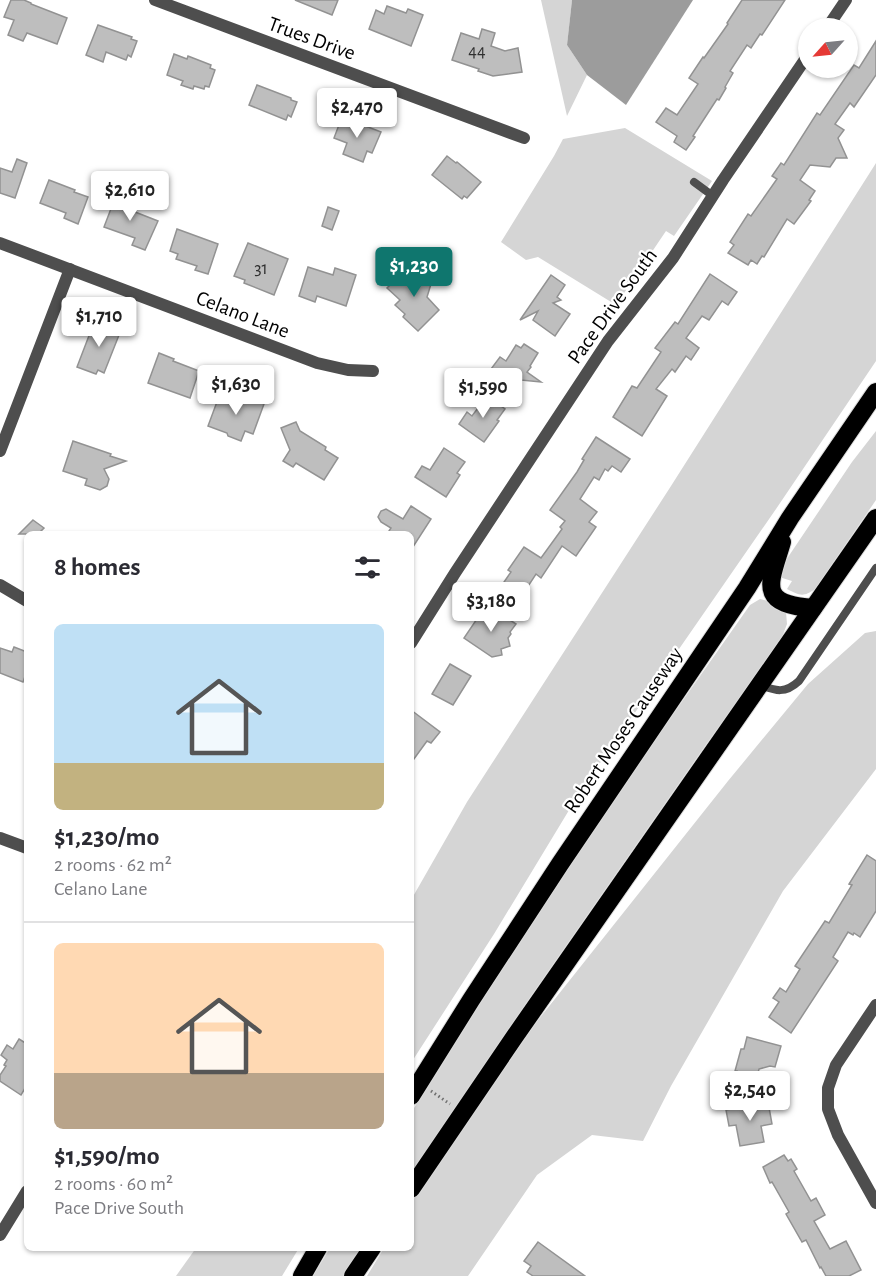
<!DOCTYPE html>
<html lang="en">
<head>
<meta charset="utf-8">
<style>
  :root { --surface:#fff; --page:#f7f7f7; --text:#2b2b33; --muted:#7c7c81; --line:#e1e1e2; --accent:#0f766e }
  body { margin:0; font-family:"Alegreya Sans",sans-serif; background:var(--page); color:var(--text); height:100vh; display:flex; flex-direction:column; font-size:22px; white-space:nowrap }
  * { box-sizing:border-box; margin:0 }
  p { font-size:20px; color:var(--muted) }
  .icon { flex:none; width:33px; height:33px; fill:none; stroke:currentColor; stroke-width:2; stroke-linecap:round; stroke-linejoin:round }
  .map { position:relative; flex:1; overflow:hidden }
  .details { position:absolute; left:24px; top:531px; width:390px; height:720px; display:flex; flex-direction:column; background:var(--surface); border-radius:9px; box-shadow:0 2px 4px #0004 }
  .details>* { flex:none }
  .needle { width:39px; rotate:243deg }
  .fabs { position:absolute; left:798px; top:18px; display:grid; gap:12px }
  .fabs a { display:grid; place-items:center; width:60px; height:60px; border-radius:50%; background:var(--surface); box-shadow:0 2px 4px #0004; font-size:30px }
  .price { position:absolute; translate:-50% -51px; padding:0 14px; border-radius:6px; background:#fff; color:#222; font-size:20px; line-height:39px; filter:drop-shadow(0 2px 3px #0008) }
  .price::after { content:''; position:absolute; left:50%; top:36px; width:18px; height:14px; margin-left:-9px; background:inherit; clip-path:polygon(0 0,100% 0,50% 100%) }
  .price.active { background:var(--accent); color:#fff }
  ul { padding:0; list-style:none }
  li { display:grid; align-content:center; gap:12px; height:318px; padding:0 30px }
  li+li { border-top:2px solid var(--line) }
  li span { display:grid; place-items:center; height:186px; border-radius:9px; color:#555 }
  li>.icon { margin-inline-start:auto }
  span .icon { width:108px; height:108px; fill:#fffc; stroke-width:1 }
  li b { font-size:26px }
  h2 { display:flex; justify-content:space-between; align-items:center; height:72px; padding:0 30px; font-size:26px }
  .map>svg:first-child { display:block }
  .green { fill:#d5d5d5 }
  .water { fill:#9c9c9c }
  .building { fill:#bebebe; stroke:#929292; stroke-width:1.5 }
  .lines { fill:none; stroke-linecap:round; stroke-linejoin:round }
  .highway-casing { stroke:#dbdbdb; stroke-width:20 }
  .path { stroke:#707070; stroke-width:3; stroke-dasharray:1.5 3; stroke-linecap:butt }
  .lane { stroke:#4e4e4e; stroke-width:8 }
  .street { stroke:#4e4e4e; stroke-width:12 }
  .highway { stroke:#000; stroke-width:18 }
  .labels { text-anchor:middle; stroke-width:4.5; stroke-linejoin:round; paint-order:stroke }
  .number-label { font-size:18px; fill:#303030 }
  .street-label { font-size:21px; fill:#000; stroke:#fff }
</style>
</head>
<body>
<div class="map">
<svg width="876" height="1276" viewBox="0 0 876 1276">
  <rect width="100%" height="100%" fill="#fff"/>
  <g class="green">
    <path d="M 541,0 L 572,0 L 567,45 L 587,75 L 567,116 Z"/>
    <path d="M 625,128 L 712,181 L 674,236 L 666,231 L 616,305 L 538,257 L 526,260 L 501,242 L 554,156 L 563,139 Z"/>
    <path d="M 876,163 L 876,361 L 776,509 L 580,792 L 494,934 L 411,1063 L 411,900 L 467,802 L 671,486 Z"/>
    <path d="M 876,431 L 876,500 L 815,589 C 803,598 799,595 787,589 L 792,581 L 779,577 L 778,572 L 852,462 Z"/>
    <path d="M 760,599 L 768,601 L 786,612 L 787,624 L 781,640 L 705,746 L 531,996 L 411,1173 L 411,1113 L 501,965 L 624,784 L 750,605 Z"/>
    <path d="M 876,631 L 876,769 L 783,891 L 671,1086 L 643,1141 L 592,1135 L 537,1175 L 468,1276 L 367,1276 L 384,1248 L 411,1248 L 411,1203 L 527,1034 L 728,781 L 808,684 L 865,633 Z"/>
    <path d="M 196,1248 L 299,1248 L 282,1276 L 176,1276 Z"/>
    <path d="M 330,1248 L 362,1248 L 344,1276 L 313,1276 Z"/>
  </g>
  <path class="water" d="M 572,0 L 693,0 L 626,105 L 587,75 L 567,45 Z"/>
  <g class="building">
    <path d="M 11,0 L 24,0 L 31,3 L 31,4 L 67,18 L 57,44 L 27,33 L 23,41 L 8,35 L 14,20 L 4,17 Z"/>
    <path d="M 295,0 L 338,0 L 332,15 Z"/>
    <path d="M 742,0 L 785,0 L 762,35 L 760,34 L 751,48 L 747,45 L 730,71 L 733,73 L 725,87 L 726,88 L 719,100 L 717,99 L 693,136 L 695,137 L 686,150 L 674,142 L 677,136 L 656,122 L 666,108 L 677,115 L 698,84 L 689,78 L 703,57 L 704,58 L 728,24 L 727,23 Z"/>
    <path d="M 387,6 L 406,13 L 408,9 L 423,15 L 411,46 L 369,29 L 376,10 L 384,14 Z"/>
    <path d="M 98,25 L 132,37 L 131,39 L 137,41 L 131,57 L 128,55 L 126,60 L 106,52 L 103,62 L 86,55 Z"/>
    <path d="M 482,29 L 495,33 L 491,46 L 505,51 L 518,48 L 522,72 L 493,76 L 478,71 L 479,69 L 452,60 L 461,33 L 479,39 Z"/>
    <path d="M 876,41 L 876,75 L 854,107 L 850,103 L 835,124 L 844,130 L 838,138 L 847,158 L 836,158 L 830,167 L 810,165 L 800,180 L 815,191 L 809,200 L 811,201 L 794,224 L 787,219 L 764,257 L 762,256 L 757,264 L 751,260 L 748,265 L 728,253 L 734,245 L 730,242 L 748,214 L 751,216 L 777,179 L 772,176 L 781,163 L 784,165 L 817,113 L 820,115 L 854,65 L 859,68 Z"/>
    <path d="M 174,54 L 187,59 L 188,56 L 211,65 L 210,68 L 215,70 L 209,87 L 205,86 L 204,89 L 194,86 L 193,89 L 181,85 L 183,81 L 167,75 Z"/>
    <path d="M 257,85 L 291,98 L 291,100 L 297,102 L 291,117 L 288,115 L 286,120 L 249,105 Z"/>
    <path d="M 342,117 L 381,132 L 372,153 L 367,151 L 363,162 L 343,154 L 347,143 L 334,138 Z"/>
    <path d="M 447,156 L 456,163 L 457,162 L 481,182 L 467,198 L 464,196 L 462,199 L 432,175 Z"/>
    <path d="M 17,159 L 27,163 L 15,198 L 0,193 L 0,168 L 12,172 Z"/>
    <path d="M 49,180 L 75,190 L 74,192 L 88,197 L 78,224 L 64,218 L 66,213 L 40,203 Z"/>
    <path d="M 117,193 L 134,199 L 130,210 L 158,221 L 145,250 L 132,245 L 135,238 L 104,227 Z"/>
    <path d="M 328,207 L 339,211 L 332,230 L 322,226 Z"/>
    <path d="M 177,229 L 218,244 L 208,274 L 195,270 L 197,266 L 176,259 L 178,254 L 170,251 Z"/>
    <path d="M 248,243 L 288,259 L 274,295 L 244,283 L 245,280 L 234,276 Z"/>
    <path d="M 308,267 L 333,275 L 335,268 L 356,275 L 346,306 L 317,296 L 315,302 L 299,296 Z"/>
    <path d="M 413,267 L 431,284 L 427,297 L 439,310 L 418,331 L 403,317 L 405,314 L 395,305 L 400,300 L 387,288 L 403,272 L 405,274 Z"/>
    <path d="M 710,274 L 737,292 L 728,305 L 722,301 L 709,320 L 702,316 L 686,338 L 699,348 L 691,360 L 686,356 L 675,372 L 672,369 L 656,389 L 667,396 L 642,436 L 613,417 L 632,386 L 637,388 L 661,352 L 655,348 L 675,322 L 678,324 Z"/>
    <path d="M 551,275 L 565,285 L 557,297 L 561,300 L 553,303 L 570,314 L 555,336 L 533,320 L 538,311 L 520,320 Z"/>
    <path d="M 95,320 L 121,330 L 104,373 L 98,370 L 96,374 L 77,367 Z"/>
    <path d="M 524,344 L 538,353 L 530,366 L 531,367 L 527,372 L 541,382 L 521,380 L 517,387 L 491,369 L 500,357 L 506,361 L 516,345 L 521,348 Z"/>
    <path d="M 159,353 L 174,359 L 173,361 L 199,371 L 190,398 L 148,383 Z"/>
    <path d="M 221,391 L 249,402 L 250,398 L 264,404 L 253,434 L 245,431 L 241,441 L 228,436 L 227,433 L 208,426 Z"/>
    <path d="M 487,396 L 505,409 L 497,420 L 499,421 L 484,442 L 459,424 L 467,412 L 472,416 Z"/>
    <path d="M 296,422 L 300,431 L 326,447 L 325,450 L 338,458 L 324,480 L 296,463 L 293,467 L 283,461 L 290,450 L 281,428 Z"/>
    <path d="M 596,437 L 630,459 L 621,472 L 612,466 L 608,471 L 605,469 L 599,480 L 594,477 L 580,499 L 597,512 L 589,522 L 596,527 L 576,556 L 562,546 L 541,578 L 536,574 L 523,594 L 504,582 L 511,572 L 508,570 L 524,547 L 541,558 L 562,529 L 560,527 L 565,521 L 550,510 L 577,472 L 584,460 L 582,459 Z"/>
    <path d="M 73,441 L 111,454 L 110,456 L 126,461 L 104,469 L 109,479 L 107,486 L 100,490 L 85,485 L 87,479 L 63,471 Z"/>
    <path d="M 444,448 L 465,462 L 457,473 L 460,475 L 446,497 L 415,477 L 422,466 L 430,470 Z"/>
    <path d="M 411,506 L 431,519 L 411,550 L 411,534 L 387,534 L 391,528 L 381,522 L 378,517 L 381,511 L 386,509 L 403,519 Z"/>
    <path d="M 33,520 L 44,528 L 38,534 L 19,534 Z"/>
    <path d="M 490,607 L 516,624 L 510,632 L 511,634 L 508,638 L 510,646 L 501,649 L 502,655 L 492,657 L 464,638 L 483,610 L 487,612 Z"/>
    <path d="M 14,647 L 27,652 L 27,671 L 23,682 L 0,673 L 0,648 L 12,652 Z"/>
    <path d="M 450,664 L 471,676 L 453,705 L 432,694 Z"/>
    <path d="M 411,710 L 440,732 L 431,743 L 427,741 L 411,763 Z"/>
    <path d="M 867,855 L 876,861 L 876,911 L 860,937 L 854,933 L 853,935 L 848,932 L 833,957 L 838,961 L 791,1033 L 769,1017 L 779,1002 L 773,998 L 780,988 L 786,992 L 800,969 L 795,966 L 825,921 L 829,923 L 852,885 L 849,884 Z"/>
    <path d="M 747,1037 L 781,1046 L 775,1067 L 770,1066 L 759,1069 L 756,1081 L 736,1076 L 737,1071 L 735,1071 L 741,1049 L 744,1049 Z"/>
    <path d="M 19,1039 L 27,1044 L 27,1085 L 21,1095 L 0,1081 L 0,1075 L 6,1066 L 4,1065 L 7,1060 L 1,1055 L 7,1045 L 13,1049 Z"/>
    <path d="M 768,1102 L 772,1124 L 761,1126 L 764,1142 L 740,1146 L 736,1125 L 729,1126 L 726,1110 Z"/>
    <path d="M 784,1155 L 788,1161 L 791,1159 L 797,1169 L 794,1171 L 811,1201 L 816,1198 L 825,1215 L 814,1221 L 830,1249 L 846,1241 L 861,1270 L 849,1276 L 826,1276 L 821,1267 L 820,1268 L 806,1240 L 802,1242 L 786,1214 L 789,1212 L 772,1182 L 770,1183 L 763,1167 Z"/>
    <path d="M 538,1242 L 585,1276 L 533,1276 L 527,1272 L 531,1266 L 524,1261 Z"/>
  </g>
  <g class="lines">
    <g class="highway-casing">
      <g id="highway">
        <path d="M 782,542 C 770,583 756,604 813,608"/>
        <path d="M 411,1096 L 471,1000 L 560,864 L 747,588 L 790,518 L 876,392"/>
        <path d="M 411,1189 L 513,1039 L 876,518"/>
        <path d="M 302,1276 L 318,1248"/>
        <path d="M 353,1276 L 372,1248"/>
      </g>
    </g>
    <path class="path" d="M 431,1091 L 450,1104"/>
    <g class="lane">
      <path d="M 694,182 L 713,196"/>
      <path d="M 760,685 C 776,691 785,694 799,681 L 876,568"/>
    </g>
    <g class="street">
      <path d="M 155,0 L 524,138"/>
      <path d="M 827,28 L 846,0"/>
      <path d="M 0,243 L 317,363 L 348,370 L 373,371"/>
      <path d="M 0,451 L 70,269"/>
      <path d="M 0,585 L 27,601"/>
      <path d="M 411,643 L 455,573 L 608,341 L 673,258 L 723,180 L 808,55"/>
      <path d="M 0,838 L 27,848"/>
      <path d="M 876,1005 L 836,1065 L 828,1088 L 828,1109 L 838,1135 L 876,1203"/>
      <path d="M 0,1235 L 27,1191"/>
    </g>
    <use href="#highway" class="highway"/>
  </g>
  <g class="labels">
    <g class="number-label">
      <text x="477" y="57">44</text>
      <text x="261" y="274">31</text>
    </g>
    <g class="street-label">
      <text transform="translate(312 38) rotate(20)" y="7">Trues Drive</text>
      <text transform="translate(612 306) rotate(-54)" y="7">Pace Drive South</text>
      <text transform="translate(243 314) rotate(21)" y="7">Celano Lane</text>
      <text transform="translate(623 730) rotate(-56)" y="7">Robert Moses Causeway</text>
    </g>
  </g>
</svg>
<div class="fabs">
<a><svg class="needle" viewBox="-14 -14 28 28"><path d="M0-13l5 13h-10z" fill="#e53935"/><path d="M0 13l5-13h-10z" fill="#7c7c81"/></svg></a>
</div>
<b class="price" style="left:357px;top:139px">$2,470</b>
<b class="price" style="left:130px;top:222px">$2,610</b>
<b class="price active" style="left:414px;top:298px">$1,230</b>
<b class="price" style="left:99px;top:348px">$1,710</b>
<b class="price" style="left:236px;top:416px">$1,630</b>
<b class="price" style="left:483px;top:419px">$1,590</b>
<b class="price" style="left:491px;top:633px">$3,180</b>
<b class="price" style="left:750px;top:1122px">$2,540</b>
<section class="details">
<h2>8 homes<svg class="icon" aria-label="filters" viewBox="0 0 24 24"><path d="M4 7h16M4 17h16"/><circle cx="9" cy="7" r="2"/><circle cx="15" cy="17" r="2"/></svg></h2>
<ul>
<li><span style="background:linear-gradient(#bfe0f5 75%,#c2b280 0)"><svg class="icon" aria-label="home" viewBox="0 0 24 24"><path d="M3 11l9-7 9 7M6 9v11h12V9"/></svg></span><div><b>$1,230/mo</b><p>2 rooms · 62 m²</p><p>Celano Lane</p></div></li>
<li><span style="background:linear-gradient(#ffd9b3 70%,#b9a48a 0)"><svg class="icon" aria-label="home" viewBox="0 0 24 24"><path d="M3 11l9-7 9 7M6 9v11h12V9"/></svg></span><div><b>$1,590/mo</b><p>2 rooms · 60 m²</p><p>Pace Drive South</p></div></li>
</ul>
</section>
</div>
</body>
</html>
